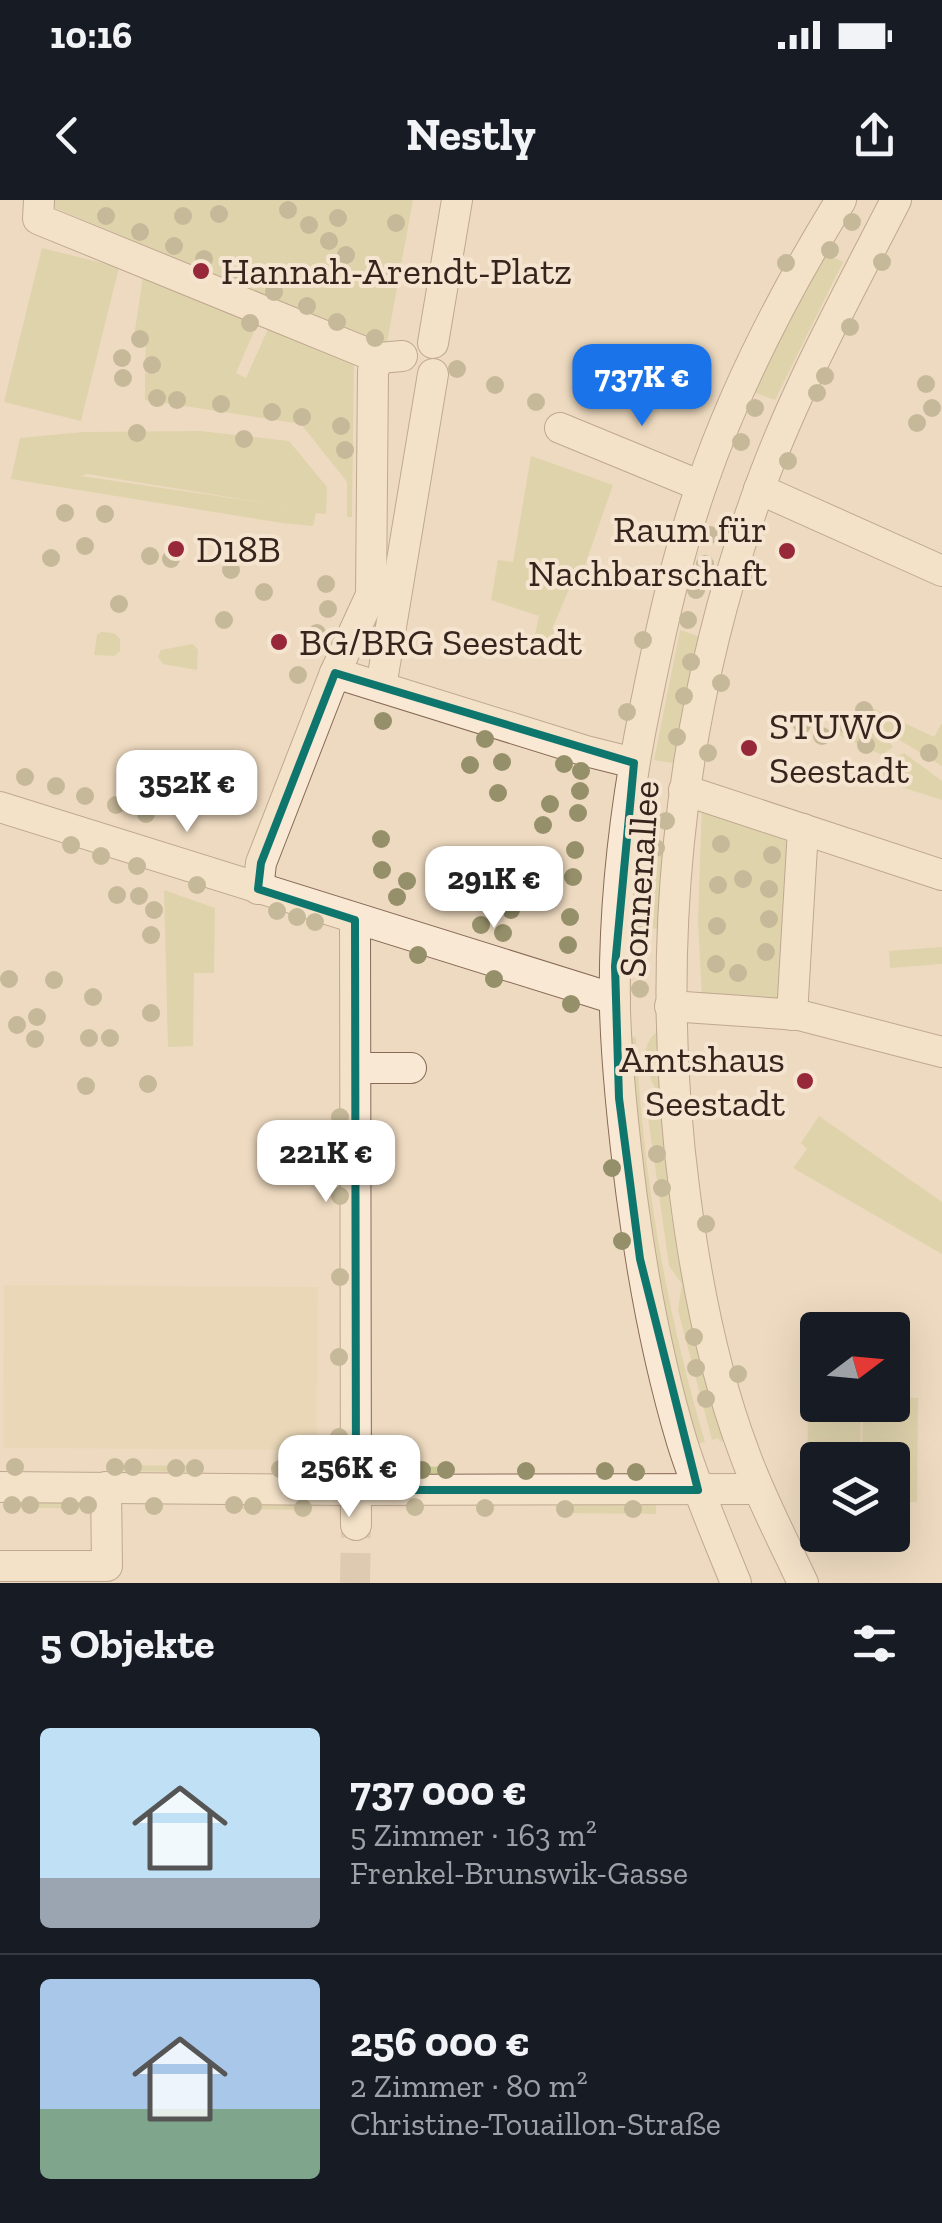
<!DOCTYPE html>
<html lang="de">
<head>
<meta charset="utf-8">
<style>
  :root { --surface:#171b24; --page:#20242c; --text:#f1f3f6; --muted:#9ea1a6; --line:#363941; --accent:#1a73e8 }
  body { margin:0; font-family:"Zilla Slab",serif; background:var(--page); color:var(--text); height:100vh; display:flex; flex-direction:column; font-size:38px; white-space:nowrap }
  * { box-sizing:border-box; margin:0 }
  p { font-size:32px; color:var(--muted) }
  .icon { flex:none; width:55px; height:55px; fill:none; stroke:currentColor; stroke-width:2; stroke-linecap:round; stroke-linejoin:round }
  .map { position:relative; height:1383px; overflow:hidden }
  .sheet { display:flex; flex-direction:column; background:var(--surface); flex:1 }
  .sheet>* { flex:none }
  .needle { width:65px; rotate:74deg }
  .buttons { position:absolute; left:800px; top:1112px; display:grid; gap:20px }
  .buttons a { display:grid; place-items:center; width:110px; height:110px; border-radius:10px; background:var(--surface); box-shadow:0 10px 40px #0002; font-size:50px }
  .price { position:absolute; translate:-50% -85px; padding:0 22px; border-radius:20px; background:#fff; color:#222; font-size:32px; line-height:65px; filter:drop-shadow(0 2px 5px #0008) }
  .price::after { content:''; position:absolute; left:50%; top:60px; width:30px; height:22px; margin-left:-15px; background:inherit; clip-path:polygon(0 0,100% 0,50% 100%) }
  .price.on { background:var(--accent); color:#fff }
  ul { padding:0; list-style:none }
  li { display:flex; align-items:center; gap:30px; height:250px; padding:0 40px }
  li+li { border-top:2px solid var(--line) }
  li span { display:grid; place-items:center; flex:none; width:280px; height:200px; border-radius:10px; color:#555 }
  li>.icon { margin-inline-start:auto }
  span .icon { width:120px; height:120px; fill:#fffc; stroke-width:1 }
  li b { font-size:42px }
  h2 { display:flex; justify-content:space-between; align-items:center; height:120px; padding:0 40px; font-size:42px }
  .status { display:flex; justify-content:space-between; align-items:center; height:70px; padding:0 50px; background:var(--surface); direction:ltr }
  .status svg { height:28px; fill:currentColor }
  header { display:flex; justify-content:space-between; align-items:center; height:130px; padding:0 40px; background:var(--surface); font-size:45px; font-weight:700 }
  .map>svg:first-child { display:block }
  .farmland { fill:#e3d3ae }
  .green { fill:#ccca94; fill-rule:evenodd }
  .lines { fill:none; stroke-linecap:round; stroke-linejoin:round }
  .minor-tunnel { stroke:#c9b69f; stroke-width:30; stroke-dasharray:30 15; stroke-linecap:butt }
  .minor-casing { stroke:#876a58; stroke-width:32 }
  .minor { stroke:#f9e8d3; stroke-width:30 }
  .tree { fill:#96906a }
  .marked { fill:none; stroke:#0f766e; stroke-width:8; stroke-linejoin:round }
  .poi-dot { fill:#962839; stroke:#f5e5d0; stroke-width:4 }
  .labels { text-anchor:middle; stroke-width:8; stroke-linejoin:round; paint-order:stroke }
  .poi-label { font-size:38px; fill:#36251d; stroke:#f5e5d0; text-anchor:start }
  .street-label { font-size:38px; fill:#36251d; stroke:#f5e5d0 }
</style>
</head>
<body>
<div class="status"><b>10:16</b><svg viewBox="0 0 49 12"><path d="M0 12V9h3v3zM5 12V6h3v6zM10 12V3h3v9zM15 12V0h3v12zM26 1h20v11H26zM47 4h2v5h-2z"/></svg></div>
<header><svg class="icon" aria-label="back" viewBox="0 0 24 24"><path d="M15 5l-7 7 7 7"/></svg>Nestly<svg class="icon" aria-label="share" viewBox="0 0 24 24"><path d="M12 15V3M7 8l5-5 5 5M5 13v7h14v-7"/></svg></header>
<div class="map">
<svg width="942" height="1383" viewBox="0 0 942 1383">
  <rect width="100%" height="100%" fill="#eedac0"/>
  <path class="farmland" d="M 4,1085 L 318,1087 L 317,1250 L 3,1248 Z"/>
  <g class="green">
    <path d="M 53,0 L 413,0 L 386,148 L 53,7 Z"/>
    <path d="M 42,48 L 119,67 L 81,221 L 4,202 Z"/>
    <path d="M 824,53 L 843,62 L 775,200 L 753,192 Z"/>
    <path d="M 144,71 L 258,122 L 236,173 L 246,178 L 269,127 L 354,162 L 352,317 L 347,317 L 347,282 L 301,224 L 145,200 L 145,173 L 157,174 L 158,165 L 155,172 L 145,171 L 146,134 L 144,145 L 133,143 Z"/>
    <path d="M 200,231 L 289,241 L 327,287 L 326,314 L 316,313 L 313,326 L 282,323 L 11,279 L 20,238 L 83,232 ZM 87,274 L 284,306 L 285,306 L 81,276 Z"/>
    <path d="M 531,256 L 613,285 L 579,382 L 573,380 L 552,429 L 561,433 L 552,456 L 534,439 L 539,416 L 491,400 L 498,360 L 513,362 Z"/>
    <path d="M 680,430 L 703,438 L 679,564 L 654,560 Z"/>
    <path d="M 101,432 L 114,433 L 120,439 L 120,451 L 114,456 L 94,455 L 97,435 Z"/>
    <path d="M 193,444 L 198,450 L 197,470 L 163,464 L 158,457 L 161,450 Z"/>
    <path d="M 868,506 L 934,537 L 942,523 L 942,566 L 870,522 L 866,514 Z"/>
    <path d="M 854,522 L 889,542 L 893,547 L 882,555 L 834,533 L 835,528 Z"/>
    <path d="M 904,553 L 942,581 L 942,600 L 895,585 L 896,580 L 883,575 L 886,562 Z"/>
    <path d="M 702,604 L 796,633 L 786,806 L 702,799 L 698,721 Z"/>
    <path d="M 649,654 L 666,655 L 661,729 L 645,728 Z"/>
    <path d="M 164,690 L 215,708 L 214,773 L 194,773 L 193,846 L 168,847 Z"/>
    <path d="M 942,747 L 942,764 L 890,768 L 889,751 Z"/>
    <path d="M 661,829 L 725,1240 L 720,1242 L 718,1238 L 712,1240 L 678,1110 L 682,1084 L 669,1066 L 650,931 L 648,917 L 657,891 C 642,865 640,842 661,829 Z"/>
    <path d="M 632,836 L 636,838 C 643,977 666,1110 705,1242 L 698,1244 L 672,1155 L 650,1052 L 628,838 Z"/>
    <path d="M 819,916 L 942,1002 L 942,1054 L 793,968 L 807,949 L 801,943 Z"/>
    <path d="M 893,1197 L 918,1198 L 917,1302 L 893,1302 L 892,1260 L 862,1260 L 863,1205 L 892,1205 Z"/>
    <path d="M 808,1198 L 817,1198 L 818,1205 L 861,1205 L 860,1260 L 818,1260 L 817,1301 L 807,1301 Z"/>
    <path d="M 111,1265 L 198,1266 L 197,1272 L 110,1271 Z"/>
    <path d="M 404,1266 L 451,1267 L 451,1275 L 404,1275 Z"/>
    <path d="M 7,1301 L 91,1302 L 92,1309 L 7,1307 Z"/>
    <path d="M 229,1303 L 307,1304 L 308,1310 L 229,1309 Z"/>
    <path d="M 558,1304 L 656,1305 L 656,1314 L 558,1313 Z"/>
  </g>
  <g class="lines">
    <path class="minor-tunnel" d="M 355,1383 L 356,1325"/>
    <g class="minor-casing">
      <g id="minor">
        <path d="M 39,0 L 38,19 L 369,154 L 379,158 L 402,156"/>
        <path d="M 433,143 L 457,0"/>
        <path d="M 560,228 L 701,286"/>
        <path d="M 759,289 L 942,371"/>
        <path d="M 335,473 L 586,551 L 634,563"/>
        <path d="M 381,487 L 433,174"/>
        <path d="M 684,590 L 942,675"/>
        <path d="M 0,607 L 615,799"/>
        <path d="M 258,689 L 261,663 L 335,473 L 371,395 L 373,171 L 379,158"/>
        <path d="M 355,720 L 356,1325"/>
        <path d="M 670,806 L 799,815 L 942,852"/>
        <path d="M 792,815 L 803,629"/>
        <path d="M 356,868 L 411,868"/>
        <path d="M 0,1287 L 356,1290 L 758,1289"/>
        <path d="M 0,1366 L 107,1366 L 106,1287"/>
        <path d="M 736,1383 C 717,1336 697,1290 682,1242 C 658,1162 643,1081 632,998 C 624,936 617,874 615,810 C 613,707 625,604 646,503 C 661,429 677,355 702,284 C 736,185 786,89 841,0"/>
        <path d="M 803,1383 C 783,1340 760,1297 744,1252 C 713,1170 696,1081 685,995 C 654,761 676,524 755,301 C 791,197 846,98 896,0"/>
      </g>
    </g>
    <use href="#minor" class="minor"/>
  </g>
  <g class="tree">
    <circle cx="288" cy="10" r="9"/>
    <circle cx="219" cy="14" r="9"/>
    <circle cx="106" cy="16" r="9"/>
    <circle cx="183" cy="16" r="9"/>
    <circle cx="338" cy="18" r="9"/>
    <circle cx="852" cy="22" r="9"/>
    <circle cx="396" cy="23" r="9"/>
    <circle cx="309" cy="25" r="9"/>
    <circle cx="140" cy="32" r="9"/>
    <circle cx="329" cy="41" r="9"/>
    <circle cx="174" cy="46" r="9"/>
    <circle cx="830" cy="50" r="9"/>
    <circle cx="346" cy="55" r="9"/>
    <circle cx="204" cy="59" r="9"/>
    <circle cx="882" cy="62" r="9"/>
    <circle cx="786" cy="63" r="9"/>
    <circle cx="237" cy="77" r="9"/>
    <circle cx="386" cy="78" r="9"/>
    <circle cx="274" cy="92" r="9"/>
    <circle cx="307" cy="106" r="9"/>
    <circle cx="337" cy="122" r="9"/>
    <circle cx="250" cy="123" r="9"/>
    <circle cx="850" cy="127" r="9"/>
    <circle cx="375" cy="138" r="9"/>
    <circle cx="140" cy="139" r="9"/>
    <circle cx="122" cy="158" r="9"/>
    <circle cx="152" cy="165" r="9"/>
    <circle cx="457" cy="169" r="9"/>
    <circle cx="825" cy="176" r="9"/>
    <circle cx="123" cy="178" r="9"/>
    <circle cx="926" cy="184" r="9"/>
    <circle cx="495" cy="185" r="9"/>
    <circle cx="817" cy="193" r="9"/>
    <circle cx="157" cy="198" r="9"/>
    <circle cx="177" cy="200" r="9"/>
    <circle cx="536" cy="202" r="9"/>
    <circle cx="221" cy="204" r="9"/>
    <circle cx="755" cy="208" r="9"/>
    <circle cx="932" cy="208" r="9"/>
    <circle cx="272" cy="212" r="9"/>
    <circle cx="302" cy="217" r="9"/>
    <circle cx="917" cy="223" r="9"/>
    <circle cx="341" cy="226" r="9"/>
    <circle cx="137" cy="233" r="9"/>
    <circle cx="244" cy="239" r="9"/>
    <circle cx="741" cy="242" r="9"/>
    <circle cx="345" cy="250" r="9"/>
    <circle cx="788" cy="261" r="9"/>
    <circle cx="65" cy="313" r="9"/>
    <circle cx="105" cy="314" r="9"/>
    <circle cx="710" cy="335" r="9"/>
    <circle cx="85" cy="346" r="9"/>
    <circle cx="150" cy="356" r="9"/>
    <circle cx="51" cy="358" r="9"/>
    <circle cx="171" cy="359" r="9"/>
    <circle cx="705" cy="364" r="9"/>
    <circle cx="231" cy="370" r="9"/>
    <circle cx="751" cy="370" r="9"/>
    <circle cx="326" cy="384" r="9"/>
    <circle cx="696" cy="390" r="9"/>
    <circle cx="264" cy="392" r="9"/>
    <circle cx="119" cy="404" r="9"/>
    <circle cx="328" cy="409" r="9"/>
    <circle cx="224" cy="420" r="9"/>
    <circle cx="688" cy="420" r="9"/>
    <circle cx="317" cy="433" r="9"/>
    <circle cx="643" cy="440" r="9"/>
    <circle cx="691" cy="462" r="9"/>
    <circle cx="298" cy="475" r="9"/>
    <circle cx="721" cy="483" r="9"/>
    <circle cx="684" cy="496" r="9"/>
    <circle cx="864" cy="510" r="9"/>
    <circle cx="627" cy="512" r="9"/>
    <circle cx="383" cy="521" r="9"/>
    <circle cx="802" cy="525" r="9"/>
    <circle cx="848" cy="526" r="9"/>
    <circle cx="822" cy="536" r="9"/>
    <circle cx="677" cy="537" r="9"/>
    <circle cx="485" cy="539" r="9"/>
    <circle cx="866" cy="545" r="9"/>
    <circle cx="708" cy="553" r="9"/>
    <circle cx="929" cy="553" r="9"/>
    <circle cx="502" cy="562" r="9"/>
    <circle cx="564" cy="564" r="9"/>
    <circle cx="470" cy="565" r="9"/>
    <circle cx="581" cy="571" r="9"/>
    <circle cx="25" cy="577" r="9"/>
    <circle cx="56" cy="586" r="9"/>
    <circle cx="580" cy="591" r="9"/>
    <circle cx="498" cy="593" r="9"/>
    <circle cx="85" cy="596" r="9"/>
    <circle cx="550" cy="604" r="9"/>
    <circle cx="116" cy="605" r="9"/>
    <circle cx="578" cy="613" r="9"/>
    <circle cx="146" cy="614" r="9"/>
    <circle cx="666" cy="621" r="9"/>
    <circle cx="543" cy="625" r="9"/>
    <circle cx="381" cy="639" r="9"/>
    <circle cx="721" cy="644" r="9"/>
    <circle cx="71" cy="645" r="9"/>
    <circle cx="656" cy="648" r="9"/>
    <circle cx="575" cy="650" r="9"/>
    <circle cx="772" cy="655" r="9"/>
    <circle cx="101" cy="656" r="9"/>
    <circle cx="137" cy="666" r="9"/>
    <circle cx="382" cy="670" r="9"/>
    <circle cx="573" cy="677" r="9"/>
    <circle cx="743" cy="679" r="9"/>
    <circle cx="407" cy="681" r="9"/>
    <circle cx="644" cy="684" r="9"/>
    <circle cx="197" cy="685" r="9"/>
    <circle cx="718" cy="685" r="9"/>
    <circle cx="519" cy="686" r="9"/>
    <circle cx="769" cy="689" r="9"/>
    <circle cx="485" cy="694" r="9"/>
    <circle cx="117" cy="695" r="9"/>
    <circle cx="139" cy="696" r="9"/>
    <circle cx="397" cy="697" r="9"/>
    <circle cx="154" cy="710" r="9"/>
    <circle cx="511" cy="710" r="9"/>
    <circle cx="277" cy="711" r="9"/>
    <circle cx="297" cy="717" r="9"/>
    <circle cx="570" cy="717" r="9"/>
    <circle cx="769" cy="719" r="9"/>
    <circle cx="315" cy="722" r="9"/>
    <circle cx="641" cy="722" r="9"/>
    <circle cx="481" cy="725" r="9"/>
    <circle cx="717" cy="726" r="9"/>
    <circle cx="503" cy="733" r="9"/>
    <circle cx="151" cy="735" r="9"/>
    <circle cx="568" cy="745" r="9"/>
    <circle cx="766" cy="752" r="9"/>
    <circle cx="418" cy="755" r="9"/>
    <circle cx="716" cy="764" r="9"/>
    <circle cx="738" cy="773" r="9"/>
    <circle cx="9" cy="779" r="9"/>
    <circle cx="494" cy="779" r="9"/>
    <circle cx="54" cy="780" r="9"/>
    <circle cx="640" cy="789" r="9"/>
    <circle cx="93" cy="797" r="9"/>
    <circle cx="571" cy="804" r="9"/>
    <circle cx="151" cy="813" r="9"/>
    <circle cx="37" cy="817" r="9"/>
    <circle cx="17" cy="825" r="9"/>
    <circle cx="89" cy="838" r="9"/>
    <circle cx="110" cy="838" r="9"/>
    <circle cx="35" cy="839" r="9"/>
    <circle cx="148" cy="884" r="9"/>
    <circle cx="86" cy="886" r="9"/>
    <circle cx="340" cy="917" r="9"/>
    <circle cx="657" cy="954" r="9"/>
    <circle cx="612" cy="968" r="9"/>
    <circle cx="662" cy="988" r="9"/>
    <circle cx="340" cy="996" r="9"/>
    <circle cx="706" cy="1024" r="9"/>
    <circle cx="622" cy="1041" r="9"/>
    <circle cx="340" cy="1077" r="9"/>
    <circle cx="694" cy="1137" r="9"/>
    <circle cx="339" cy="1157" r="9"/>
    <circle cx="696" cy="1168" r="9"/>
    <circle cx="738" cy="1174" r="9"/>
    <circle cx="706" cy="1199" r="9"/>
    <circle cx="339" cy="1237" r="9"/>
    <circle cx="15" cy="1267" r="9"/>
    <circle cx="115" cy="1267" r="9"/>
    <circle cx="133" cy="1267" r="9"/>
    <circle cx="176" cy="1268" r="9"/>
    <circle cx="195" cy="1268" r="9"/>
    <circle cx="280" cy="1269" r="9"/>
    <circle cx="304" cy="1269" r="9"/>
    <circle cx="422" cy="1270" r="9"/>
    <circle cx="446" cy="1270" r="9"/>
    <circle cx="526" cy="1271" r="9"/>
    <circle cx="605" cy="1271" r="9"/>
    <circle cx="636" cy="1272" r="9"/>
    <circle cx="12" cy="1305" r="9"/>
    <circle cx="30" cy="1305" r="9"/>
    <circle cx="88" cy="1305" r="9"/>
    <circle cx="234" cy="1305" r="9"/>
    <circle cx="70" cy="1306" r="9"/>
    <circle cx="154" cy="1306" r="9"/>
    <circle cx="253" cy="1306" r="9"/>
    <circle cx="415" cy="1307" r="9"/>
    <circle cx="303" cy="1308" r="9"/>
    <circle cx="485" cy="1308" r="9"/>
    <circle cx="565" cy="1309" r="9"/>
    <circle cx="633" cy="1309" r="9"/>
  </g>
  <path d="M0 0H942V1383H0ZM 335,473 L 634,563 L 615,766 L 619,898 L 640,1059 L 698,1290 L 356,1290 L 355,720 L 258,689 L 261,663 Z" fill="#eedac0" fill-opacity=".55" fill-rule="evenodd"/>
  <path class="marked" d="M 335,473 L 634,563 L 615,766 L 619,898 L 640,1059 L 698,1290 L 356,1290 L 355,720 L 258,689 L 261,663 Z"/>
  <g class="poi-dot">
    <circle cx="201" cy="71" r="10"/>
    <circle cx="176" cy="349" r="10"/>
    <circle cx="787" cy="351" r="10"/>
    <circle cx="279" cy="442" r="10"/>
    <circle cx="749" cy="548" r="10"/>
    <circle cx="805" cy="881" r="10"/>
  </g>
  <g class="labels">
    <g class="poi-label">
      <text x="221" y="84">Hannah-Arendt-Platz</text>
      <text x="767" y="342" text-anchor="end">Raum für<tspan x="767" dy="44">Nachbarschaft</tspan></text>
      <text x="196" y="362">D18B</text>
      <text x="299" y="455">BG/BRG Seestadt</text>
      <text x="769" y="539">STUWO<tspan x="769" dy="44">Seestadt</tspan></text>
      <text x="785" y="872" text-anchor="end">Amtshaus<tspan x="785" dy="44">Seestadt</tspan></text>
    </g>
    <g class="street-label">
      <text transform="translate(639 679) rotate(-86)" y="13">Sonnenallee</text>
    </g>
  </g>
</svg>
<div class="buttons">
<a><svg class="needle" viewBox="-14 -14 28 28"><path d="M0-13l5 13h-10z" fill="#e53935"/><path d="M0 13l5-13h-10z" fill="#9ea1a6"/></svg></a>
<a><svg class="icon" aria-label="layers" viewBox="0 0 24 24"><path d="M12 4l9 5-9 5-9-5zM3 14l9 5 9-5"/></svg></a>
</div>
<b class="price on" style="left:642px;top:229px">737K €</b>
<b class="price" style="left:187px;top:635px">352K €</b>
<b class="price" style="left:494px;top:731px">291K €</b>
<b class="price" style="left:326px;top:1005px">221K €</b>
<b class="price" style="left:349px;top:1320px">256K €</b>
</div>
<section class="sheet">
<h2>5 Objekte<svg class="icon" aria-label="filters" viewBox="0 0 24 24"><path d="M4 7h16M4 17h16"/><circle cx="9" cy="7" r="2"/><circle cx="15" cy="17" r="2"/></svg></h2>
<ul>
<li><span style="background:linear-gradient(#bfe0f5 75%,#9aa5b1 0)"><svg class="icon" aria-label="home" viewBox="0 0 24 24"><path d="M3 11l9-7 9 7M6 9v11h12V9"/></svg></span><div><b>737 000 €</b><p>5 Zimmer · 163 m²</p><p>Frenkel-Brunswik-Gasse</p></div></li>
<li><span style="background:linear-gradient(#a9c7e8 65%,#7fa58c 0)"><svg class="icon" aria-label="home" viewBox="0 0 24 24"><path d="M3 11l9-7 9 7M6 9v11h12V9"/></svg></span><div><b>256 000 €</b><p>2 Zimmer · 80 m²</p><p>Christine-Touaillon-Straße</p></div></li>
</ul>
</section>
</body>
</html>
